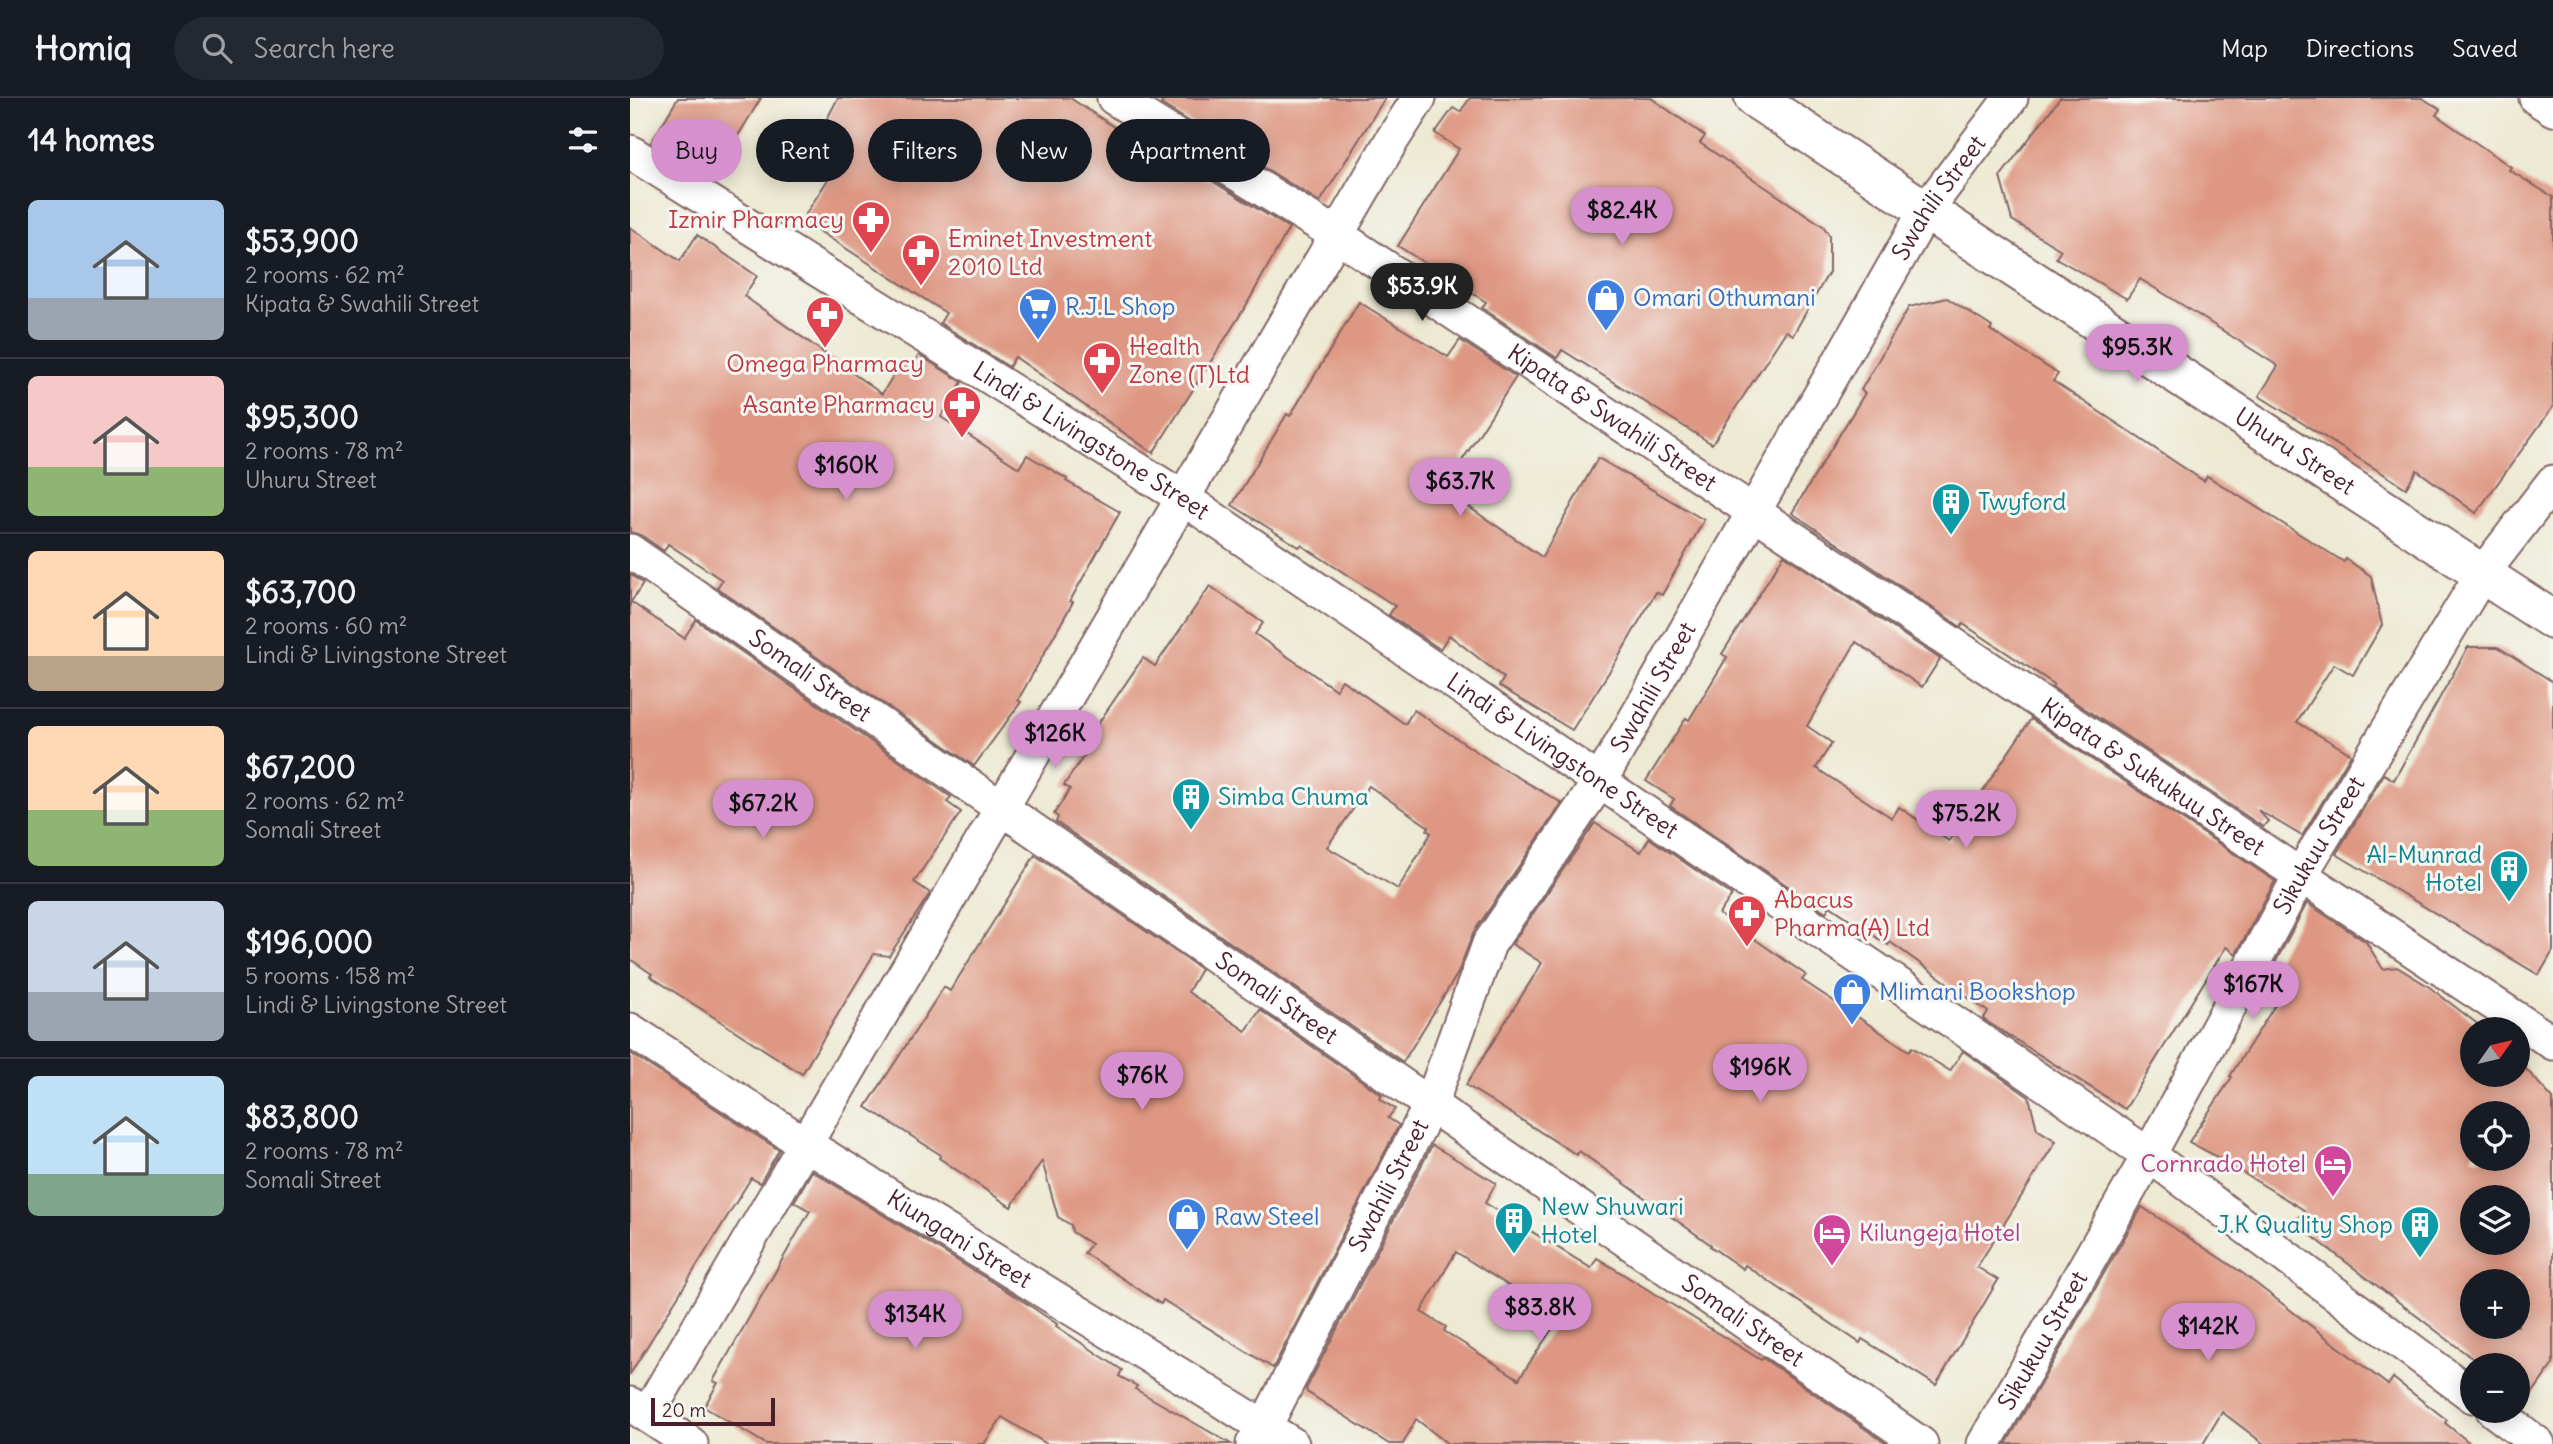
<!DOCTYPE html>
<html lang="en">
<head>
<meta charset="utf-8">
<style>
  :root { --surface:#171b24; --page:#242831; --text:#f1f3f6; --muted:#9ea1a6; --line:#363941; --accent:#d690ce }
  body { margin:0; font-family:Delius,sans-serif; background:var(--page); color:var(--text); height:100vh; display:flex; flex-direction:column; font-size:26px; white-space:nowrap }
  * { box-sizing:border-box; margin:0 }
  p { font-size:23px; color:var(--muted) }
  .icon { flex:none; width:38px; height:38px; fill:none; stroke:currentColor; stroke-width:2; stroke-linecap:round; stroke-linejoin:round }
  .map { position:relative; flex:1; overflow:hidden }
  .drawer { display:flex; flex-direction:column; background:var(--surface); width:630px }
  .drawer>* { flex:none }
  .banner { position:absolute; left:21px; top:21px; width:665px; height:63px; display:flex; gap:14px }
  .needle { width:46px; rotate:56deg }
  .fabs { position:absolute; left:1830px; top:919px; display:grid; gap:14px }
  .fabs a { display:grid; place-items:center; width:70px; height:70px; border-radius:50%; background:var(--surface); box-shadow:0 4px 18px #0003; font-size:35px }
  .scale { position:absolute; left:21px; bottom:18px; width:124px; box-sizing:border-box; padding-left:7px; border:4px solid #4a1f2b; border-top:0; font-size:19px; line-height:24px; white-space:nowrap; color:#4a1f2b; -webkit-text-stroke:5px #f6f6f2; paint-order:stroke }
  .price { position:absolute; translate:-50% -60px; padding:0 16px; border-radius:24px; background:var(--accent); color:#111; font-size:23px; line-height:46px; filter:drop-shadow(0 2px 4px #0008) }
  .price::after { content:''; position:absolute; left:50%; top:42px; width:21px; height:16px; margin-left:-10px; background:inherit; clip-path:polygon(0 0,100% 0,50% 100%) }
  .price.current { background:#222; color:#fff }
  ul { padding:0; list-style:none }
  li { display:flex; align-items:center; gap:21px; height:175px; padding:0 28px }
  li+li { border-top:2px solid var(--line) }
  li span { display:grid; place-items:center; flex:none; width:196px; height:140px; border-radius:10px; color:#555 }
  li>.icon { margin-inline-start:auto }
  span .icon { width:84px; height:84px; fill:#fffc; stroke-width:1 }
  li b { font-size:30px }
  h2 { display:flex; justify-content:space-between; align-items:center; height:84px; padding:0 28px; font-size:30px }
  .pill { padding:0 24px; border-radius:32px; background:var(--surface); box-shadow:0 4px 18px #0003; font-size:24px; line-height:63px }
  .pill.current { background:var(--accent); color:#111 }
  header { display:flex; align-items:center; gap:42px; box-sizing:border-box; height:98px; padding:0 35px; background:var(--surface); border-bottom:2px solid var(--line) }
  header strong { font-size:33px }
  nav { display:flex; gap:38px; margin-inline-start:auto; font-size:24px }
  .search { width:490px; height:63px; background:var(--page); display:flex; align-items:center; gap:18px; box-sizing:border-box; padding:0 24px; border-radius:38px; color:var(--muted); font-size:26px }
  main { display:flex; flex:1; min-height:0 }
  .map>svg:first-child { display:block }
  .building { fill:#de9782; fill-rule:evenodd }
  .lines { fill:none; stroke-linecap:round; stroke-linejoin:round }
  .minor-casing { stroke:#836665; stroke-width:37 }
  .secondary-casing { stroke:#836665; stroke-width:42 }
  .minor { stroke:#fff; stroke-width:33 }
  .secondary { stroke:#fff; stroke-width:38 }
  .labels { text-anchor:middle; stroke-width:6; stroke-linejoin:round; paint-order:stroke }
  .street-label { font-size:24px; fill:#4a1f2b; stroke:#f6f6f2 }
  .health-label { font-size:24px; fill:#be3a42; stroke:#f6f6f2; text-anchor:start }
  .shop-label { font-size:24px; fill:#366cbe; stroke:#f6f6f2; text-anchor:start }
  .culture-label { font-size:24px; fill:#0d838f; stroke:#f6f6f2; text-anchor:start }
  .hotel-label { font-size:24px; fill:#b23c85; stroke:#f6f6f2; text-anchor:end }
</style>
</head>
<body>
<header>
<strong>Homiq</strong>
<div class="search"><svg class="icon" aria-label="search" viewBox="0 0 24 24"><circle cx="10" cy="10" r="6"/><path d="M15 15l6 6"/></svg>Search here</div>
<nav><a>Map</a><a>Directions</a><a>Saved</a></nav>
</header>
<main>
<section class="drawer">
<h2>14 homes<svg class="icon" aria-label="filters" viewBox="0 0 24 24"><path d="M4 7h16M4 17h16"/><circle cx="9" cy="7" r="2"/><circle cx="15" cy="17" r="2"/></svg></h2>
<ul>
<li><span style="background:linear-gradient(#a9c7e8 70%,#9aa5b1 0)"><svg class="icon" aria-label="home" viewBox="0 0 24 24"><path d="M3 11l9-7 9 7M6 9v11h12V9"/></svg></span><div><b>$53,900</b><p>2 rooms · 62 m²</p><p>Kipata &amp; Swahili Street</p></div></li>
<li><span style="background:linear-gradient(#f6c9c9 65%,#8fb573 0)"><svg class="icon" aria-label="home" viewBox="0 0 24 24"><path d="M3 11l9-7 9 7M6 9v11h12V9"/></svg></span><div><b>$95,300</b><p>2 rooms · 78 m²</p><p>Uhuru Street</p></div></li>
<li><span style="background:linear-gradient(#ffd9b3 75%,#b9a48a 0)"><svg class="icon" aria-label="home" viewBox="0 0 24 24"><path d="M3 11l9-7 9 7M6 9v11h12V9"/></svg></span><div><b>$63,700</b><p>2 rooms · 60 m²</p><p>Lindi &amp; Livingstone Street</p></div></li>
<li><span style="background:linear-gradient(#ffd9b3 60%,#8fb573 0)"><svg class="icon" aria-label="home" viewBox="0 0 24 24"><path d="M3 11l9-7 9 7M6 9v11h12V9"/></svg></span><div><b>$67,200</b><p>2 rooms · 62 m²</p><p>Somali Street</p></div></li>
<li><span style="background:linear-gradient(#c9d6e8 65%,#9aa5b1 0)"><svg class="icon" aria-label="home" viewBox="0 0 24 24"><path d="M3 11l9-7 9 7M6 9v11h12V9"/></svg></span><div><b>$196,000</b><p>5 rooms · 158 m²</p><p>Lindi &amp; Livingstone Street</p></div></li>
<li><span style="background:linear-gradient(#bfe0f5 70%,#7fa58c 0)"><svg class="icon" aria-label="home" viewBox="0 0 24 24"><path d="M3 11l9-7 9 7M6 9v11h12V9"/></svg></span><div><b>$83,800</b><p>2 rooms · 78 m²</p><p>Somali Street</p></div></li>
</ul>
</section>
<div class="map">
<svg width="1923" height="1346" viewBox="0 0 1923 1346">
  <rect width="100%" height="100%" fill="#f6f6f2"/>
  <filter id="ink" filterUnits="userSpaceOnUse"><feTurbulence type="fractalNoise" baseFrequency=".0143" numOctaves="2"/><feDisplacementMap in="SourceGraphic" scale="14" xChannelSelector="R" yChannelSelector="G"/><feConvolveMatrix kernelMatrix="1 2 1 2 8 2 1 2 1" color-interpolation-filters="sRGB"/></filter>
  <filter id="wash" filterUnits="userSpaceOnUse"><feTurbulence type="fractalNoise" baseFrequency=".00686" numOctaves="4" result="noise"/><feDisplacementMap in="SourceGraphic" scale="28" xChannelSelector="R" yChannelSelector="G"/><feGaussianBlur stdDeviation="1.57" result="paint"/><feColorMatrix in="noise" values="0 0 0 0 0 0 0 0 0 0 0 0 0 0 0 0 0 1.4 0 .05"/><feComposite in="paint" operator="in"/></filter>
  <g filter="url(#wash)">
    <rect width="100%" height="100%" fill="#ede9d2"/>
    <g id="blocks">
      <g class="building">
        <path d="M 48,0 L 131,0 L 81,82 L 21,45 Z"/>
        <path d="M 208,0 L 440,0 L 507,44 L 510,39 L 659,130 L 617,206 L 523,355 L 385,259 L 379,269 L 310,225 L 316,215 L 172,122 L 218,50 L 190,34 Z"/>
        <path d="M 536,0 L 755,0 L 690,104 L 531,6 Z"/>
        <path d="M 840,0 L 1021,0 L 1075,38 L 1070,45 L 1193,128 L 1199,137 L 1199,174 L 1163,237 L 1156,233 L 1082,346 L 932,252 L 927,260 L 852,210 L 856,204 L 768,148 L 829,51 L 805,35 L 823,10 L 830,14 Z"/>
        <path d="M 1430,0 L 1792,0 L 1810,11 L 1806,17 L 1881,69 L 1879,72 L 1923,99 L 1923,309 L 1846,415 L 1787,372 L 1776,390 L 1629,298 L 1648,268 L 1559,211 L 1510,181 L 1497,201 L 1426,160 L 1431,152 L 1382,122 L 1370,79 Z"/>
        <path d="M 0,129 L 50,163 L 67,137 L 127,178 L 114,198 L 252,296 L 272,263 L 281,269 L 289,257 L 332,284 L 311,319 L 389,370 L 397,357 L 437,381 L 436,383 L 490,414 L 440,503 L 443,504 L 388,602 L 391,604 L 344,668 L 87,490 L 92,482 L 38,446 L 34,453 L 11,437 L 0,434 Z"/>
        <path d="M 1317,200 L 1362,229 L 1360,232 L 1428,276 L 1423,283 L 1574,383 L 1577,378 L 1714,464 L 1716,461 L 1741,478 L 1752,527 L 1723,577 L 1704,566 L 1667,624 L 1721,656 L 1672,738 L 1628,712 L 1638,723 L 1633,729 L 1422,589 L 1424,586 L 1333,526 L 1331,529 L 1162,415 L 1235,295 L 1231,292 L 1279,209 Z"/>
        <path d="M 729,204 L 818,259 L 830,242 L 886,279 L 817,386 L 840,402 L 836,407 L 912,459 L 968,360 L 1074,422 L 1032,497 L 1026,494 L 988,560 L 942,632 L 869,588 L 874,580 L 819,537 L 810,551 L 759,517 L 765,508 L 671,447 L 669,449 L 602,407 L 657,316 L 660,318 Z"/>
        <path d="M 1154,457 L 1310,561 L 1292,589 L 1226,544 L 1177,628 L 1202,645 L 1186,670 L 1262,720 L 1269,709 L 1319,743 L 1401,621 L 1645,783 L 1606,856 L 1596,849 L 1495,1011 L 1353,921 L 1358,914 L 1260,844 L 1258,847 L 1200,808 L 1196,814 L 1040,708 L 1044,701 L 1016,683 L 1056,620 L 1059,622 L 1097,559 L 1092,556 Z"/>
        <path d="M 0,476 L 13,486 L 1,504 L 54,540 L 66,522 L 321,699 L 317,704 L 331,714 L 284,784 L 300,795 L 293,806 L 259,858 L 244,856 L 172,976 L 20,878 L 22,876 L 0,861 Z"/>
        <path d="M 580,488 L 633,525 L 625,536 L 706,592 L 712,582 L 775,626 L 784,612 L 865,666 L 932,705 L 843,835 L 828,875 L 773,964 L 426,724 L 428,719 L 424,716 L 440,691 L 434,687 L 466,640 L 461,636 L 513,560 L 525,568 ZM 739,688 L 799,729 L 797,732 L 801,735 L 768,791 L 697,749 Z"/>
        <path d="M 1838,549 L 1868,549 L 1923,584 L 1923,853 L 1909,877 L 1706,756 L 1754,676 L 1764,682 Z"/>
        <path d="M 965,725 L 1011,754 L 1019,740 L 1102,797 L 1089,816 L 1176,877 L 1172,882 L 1279,953 L 1282,949 L 1320,973 L 1333,953 L 1399,999 L 1407,1031 L 1426,1043 L 1347,1169 L 1368,1182 L 1306,1287 L 1232,1241 L 1230,1245 L 1115,1167 L 1113,1171 L 1080,1148 L 1081,1147 L 949,1053 L 947,1057 L 836,987 L 912,865 L 882,846 Z"/>
        <path d="M 405,757 L 571,871 L 558,894 L 616,933 L 630,912 L 752,997 L 750,1001 L 765,1011 L 758,1020 L 769,1027 L 643,1270 L 533,1202 L 531,1206 L 454,1155 L 461,1146 L 442,1134 L 441,1127 L 428,1119 L 412,1063 L 381,1109 L 309,1060 L 311,1057 L 236,1009 L 314,889 L 320,893 Z"/>
        <path d="M 1677,805 L 1736,844 L 1753,871 L 1767,869 L 1798,888 L 1854,931 L 1843,931 L 1843,976 L 1888,976 L 1888,962 L 1923,1001 L 1923,1266 L 1892,1310 L 1888,1307 L 1888,1267 L 1851,1267 L 1665,1125 L 1674,1112 L 1608,1072 L 1599,1072 L 1595,1063 L 1559,1044 L 1602,979 L 1600,978 L 1656,890 L 1638,878 ZM 1843,1015 L 1888,1015 L 1888,1060 L 1843,1060 ZM 1843,1099 L 1888,1099 L 1888,1144 L 1843,1144 ZM 1843,1183 L 1888,1183 L 1888,1228 L 1843,1228 Z"/>
        <path d="M 0,955 L 149,1052 L 130,1085 L 121,1080 L 0,1276 Z"/>
        <path d="M 802,1047 L 866,1085 L 855,1105 L 961,1170 L 967,1160 L 1131,1262 L 1133,1260 L 1257,1346 L 818,1346 L 786,1321 L 773,1346 L 759,1346 L 677,1294 L 676,1291 ZM 826,1154 L 929,1220 L 889,1281 L 814,1233 L 816,1229 L 791,1214 Z"/>
        <path d="M 182,1073 L 396,1205 L 427,1226 L 426,1228 L 492,1272 L 489,1278 L 507,1288 L 505,1291 L 601,1346 L 417,1346 L 372,1319 L 354,1346 L 136,1346 L 74,1309 L 88,1285 L 83,1283 L 180,1113 L 164,1104 Z"/>
        <path d="M 1512,1109 L 1611,1174 L 1758,1287 L 1763,1280 L 1817,1322 L 1815,1325 L 1841,1346 L 1634,1346 L 1592,1314 L 1573,1346 L 1376,1346 Z"/>
      </g>
    </g>
  </g>
  <g filter="url(#ink)">
    <use href="#blocks" fill-opacity="0" stroke="#836665" stroke-width="2"/>
    <g class="lines">
      <g class="minor-casing">
        <g id="minor">
          <path id="s1" d="M 484,0 L 707,137 L 1923,945"/>
          <path d="M 1906,0 L 1923,11"/>
          <path id="s2" d="M 0,54 L 553,400 L 1519,1057 L 1843,1298"/>
          <path id="s3" d="M 0,453 L 1291,1346"/>
          <path id="s4" d="M 0,932 L 175,1046 L 662,1346"/>
          <path d="M 0,1306 L 61,1346"/>
          <path d="M 1863,1312 L 1908,1346"/>
          <path d="M 17,1317 L 762,42 L 789,0"/>
          <path id="s5" d="M 623,1346 L 635,1328 L 801,1006 L 859,846 L 970,683 L 1296,112 L 1381,0"/>
          <path id="s6" d="M 1354,1346 L 1519,1057 L 1670,778 L 1852,476 L 1923,384"/>
        </g>
      </g>
      <g class="secondary-casing">
        <g id="secondary">
          <path id="s7" d="M 1124,0 L 1923,522"/>
        </g>
      </g>
      <use href="#minor" class="minor"/>
      <use href="#secondary" class="secondary"/>
    </g>
  </g>
  <defs>
    <g id="pharmacy-pin" transform="scale(2.0125)"><path d="M0 17L-7.5 6A9.5 9.5 0 1 1 7.5 6Z" fill="#e0444e" stroke="#f6f6f2"/><path d="M-2-6h4v4h4v4h-4v4h-4v-4h-4v-4h4Z" fill="#fff"/></g>
    <g id="shop-pin" transform="scale(2.0125)"><path d="M0 17L-7.5 6A9.5 9.5 0 1 1 7.5 6Z" fill="#3f7fe0" stroke="#f6f6f2"/><path d="M-5-2.5h2.3a2.7 3.5 0 0 1 5.4 0H5L5.5 6h-11ZM-1.5-2.5h3a1.5 2.3 0 0 0-3 0Z" fill="#fff"/></g>
    <g id="supermarket-pin" transform="scale(2.0125)"><path d="M0 17L-7.5 6A9.5 9.5 0 1 1 7.5 6Z" fill="#3f7fe0" stroke="#f6f6f2"/><path d="M-6-5.5h2.5l.6 2H6L4.5 2H-2.5L-4.4-4H-6ZM-1.5 3.2a1.3 1.3 0 1 0 .1 0ZM3 3.2a1.3 1.3 0 1 0 .1 0Z" fill="#fff"/></g>
    <g id="building-pin" transform="scale(2.0125)"><path d="M0 17L-7.5 6A9.5 9.5 0 1 1 7.5 6Z" fill="#0f9aa8" stroke="#f6f6f2"/><path d="M-4-6H4V6H1V3H-1V6H-4ZM-2.5-4.3h1.7v1.8h-1.7ZM.8-4.3h1.7v1.8H.8ZM-2.5-1h1.7V.8h-1.7ZM.8-1h1.7V.8H.8Z" fill="#fff"/></g>
    <g id="hotel-pin" transform="scale(2.0125)"><path d="M0 17L-7.5 6A9.5 9.5 0 1 1 7.5 6Z" fill="#d1479c" stroke="#f6f6f2"/><path d="M-6-4.5h1.5V1H6V5H4.5V3h-9V5H-6ZM-4 0a1.8 1.8 0 1 1 3.6 0ZM.5 0V-2.5h3Q6-2.5 6 0Z" fill="#fff"/></g>
  </defs>
  <g fill-rule="evenodd">
    <use href="#pharmacy-pin" x="241" y="122"/>
    <use href="#pharmacy-pin" x="291" y="155"/>
    <use href="#shop-pin" x="976" y="200"/>
    <use href="#supermarket-pin" x="408" y="209"/>
    <use href="#pharmacy-pin" x="195" y="217"/>
    <use href="#pharmacy-pin" x="472" y="263"/>
    <use href="#pharmacy-pin" x="332" y="307"/>
    <use href="#building-pin" x="1321" y="404"/>
    <use href="#building-pin" x="561" y="699"/>
    <use href="#building-pin" x="1879" y="771"/>
    <use href="#pharmacy-pin" x="1117" y="816"/>
    <use href="#shop-pin" x="1222" y="894"/>
    <use href="#hotel-pin" x="1703" y="1066"/>
    <use href="#shop-pin" x="557" y="1119"/>
    <use href="#building-pin" x="884" y="1123"/>
    <use href="#building-pin" x="1790" y="1127"/>
    <use href="#hotel-pin" x="1202" y="1135"/>
  </g>
  <g class="labels">
    <g class="street-label">
      <text dy="8" stroke="none"><textPath href="#s5" startOffset="1426">Swahili Street</textPath></text>
      <text dy="8" stroke="none"><textPath href="#s1" startOffset="592">Kipata &amp; Swahili Street</textPath></text>
      <text dy="8" stroke="none"><textPath href="#s2" startOffset="544">Lindi &amp; Livingstone Street</textPath></text>
      <text dy="8" stroke="none"><textPath href="#s7" startOffset="646">Uhuru Street</textPath></text>
      <text dy="8" stroke="none"><textPath href="#s3" startOffset="219">Somali Street</textPath></text>
      <text dy="8" stroke="none"><textPath href="#s5" startOffset="859">Swahili Street</textPath></text>
      <text dy="8" stroke="none"><textPath href="#s2" startOffset="1111">Lindi &amp; Livingstone Street</textPath></text>
      <text dy="8" stroke="none"><textPath href="#s1" startOffset="1241">Kipata &amp; Sukukuu Street</textPath></text>
      <text dy="8" stroke="none"><textPath href="#s6" startOffset="686">Sikukuu Street</textPath></text>
      <text dy="8" stroke="none"><textPath href="#s3" startOffset="786">Somali Street</textPath></text>
      <text dy="8" stroke="none"><textPath href="#s5" startOffset="292">Swahili Street</textPath></text>
      <text dy="8" stroke="none"><textPath href="#s4" startOffset="390">Kiungani Street</textPath></text>
      <text dy="8" stroke="none"><textPath href="#s3" startOffset="1353">Somali Street</textPath></text>
      <text dy="8" stroke="none"><textPath href="#s6" startOffset="119">Sikukuu Street</textPath></text>
    </g>
    <g class="health-label">
      <text x="214" y="130" text-anchor="end">Izmir Pharmacy</text>
      <text x="318" y="149">Eminet Investment<tspan x="318" dy="28">2010 Ltd</tspan></text>
      <text x="499" y="257">Health<tspan x="499" dy="28">Zone (T)Ltd</tspan></text>
      <text x="195" y="274" text-anchor="middle">Omega Pharmacy</text>
      <text x="305" y="315" text-anchor="end">Asante Pharmacy</text>
      <text x="1144" y="810">Abacus<tspan x="1144" dy="28">Pharma(A) Ltd</tspan></text>
    </g>
    <g class="shop-label">
      <text x="1003" y="208">Omari Othumani</text>
      <text x="435" y="217">R.J.L Shop</text>
      <text x="1249" y="902">Mlimani Bookshop</text>
      <text x="584" y="1127">Raw Steel</text>
    </g>
    <g class="culture-label">
      <text x="1348" y="412">Twyford</text>
      <text x="588" y="707">Simba Chuma</text>
      <text x="1852" y="765" text-anchor="end">Al-Munrad<tspan x="1852" dy="28">Hotel</tspan></text>
      <text x="911" y="1117">New Shuwari<tspan x="911" dy="28">Hotel</tspan></text>
      <text x="1763" y="1135" text-anchor="end">J.K Quality Shop</text>
    </g>
    <g class="hotel-label">
      <text x="1676" y="1074">Cornrado Hotel</text>
      <text x="1229" y="1143" text-anchor="start">Kilungeja Hotel</text>
    </g>
  </g>
</svg>
<div class="fabs">
<a><svg class="needle" viewBox="-14 -14 28 28"><path d="M0-13l5 13h-10z" fill="#e53935"/><path d="M0 13l5-13h-10z" fill="#9ea1a6"/></svg></a>
<a><svg class="icon" aria-label="locate" viewBox="0 0 24 24"><circle cx="12" cy="12" r="6"/><path d="M12 2v4M12 18v4M2 12h4M18 12h4"/></svg></a>
<a><svg class="icon" aria-label="layers" viewBox="0 0 24 24"><path d="M12 4l9 5-9 5-9-5zM3 14l9 5 9-5"/></svg></a>
<a>+</a>
<a>−</a>
</div>
<div class="scale">20 m</div>
<b class="price" style="left:992px;top:149px">$82.4K</b>
<b class="price current" style="left:792px;top:225px">$53.9K</b>
<b class="price" style="left:1507px;top:286px">$95.3K</b>
<b class="price" style="left:216px;top:404px">$160K</b>
<b class="price" style="left:830px;top:420px">$63.7K</b>
<b class="price" style="left:425px;top:672px">$126K</b>
<b class="price" style="left:133px;top:742px">$67.2K</b>
<b class="price" style="left:1336px;top:752px">$75.2K</b>
<b class="price" style="left:1623px;top:923px">$167K</b>
<b class="price" style="left:1130px;top:1006px">$196K</b>
<b class="price" style="left:512px;top:1014px">$76K</b>
<b class="price" style="left:910px;top:1246px">$83.8K</b>
<b class="price" style="left:285px;top:1253px">$134K</b>
<b class="price" style="left:1578px;top:1265px">$142K</b>
<div class="banner">
<a class="pill current">Buy</a>
<a class="pill">Rent</a>
<a class="pill">Filters</a>
<a class="pill">New</a>
<a class="pill">Apartment</a>
</div>
</div>
</main>
</body>
</html>
